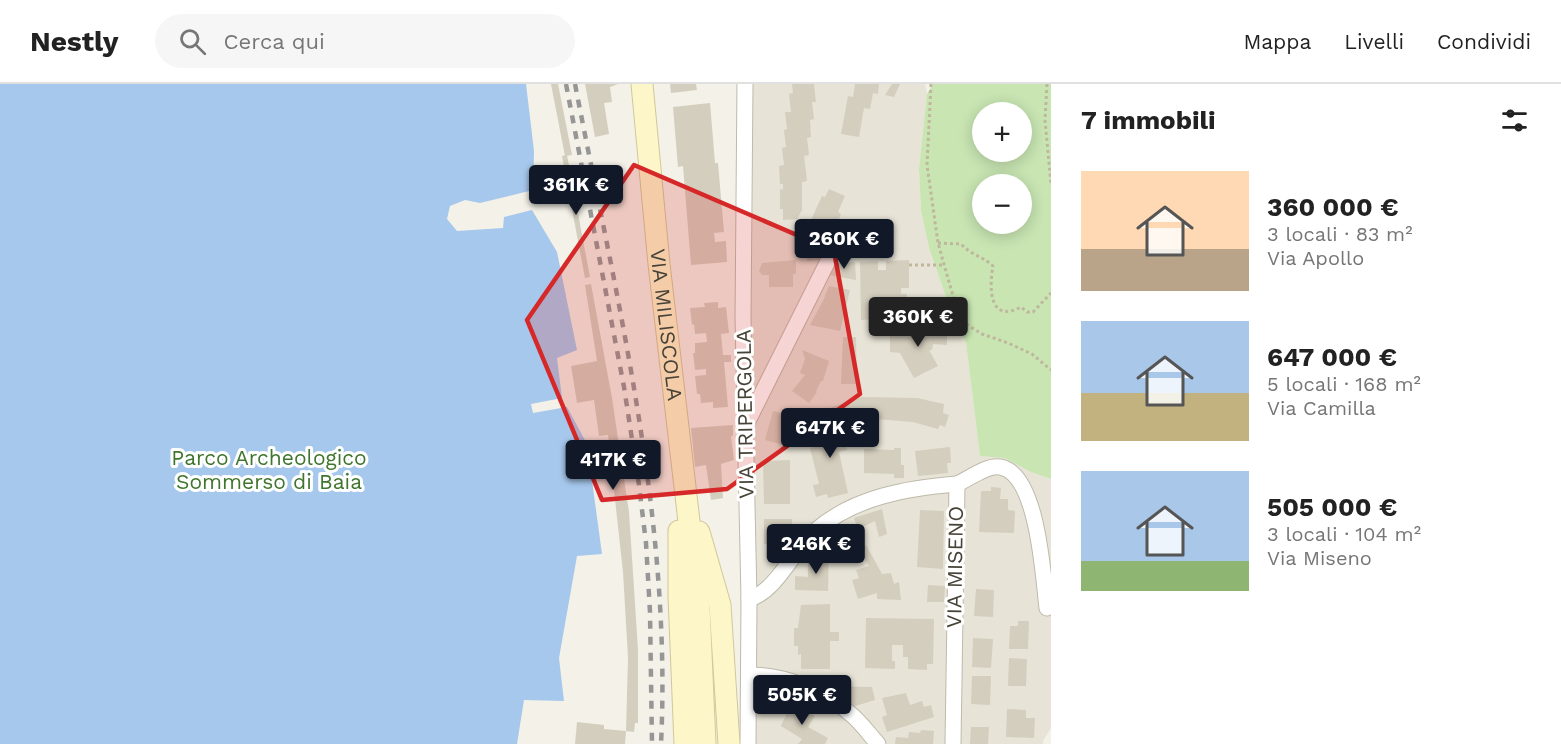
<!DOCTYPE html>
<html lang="it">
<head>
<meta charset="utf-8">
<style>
  :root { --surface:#fff; --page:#f6f6f6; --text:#222; --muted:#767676; --line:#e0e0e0; --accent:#111827 }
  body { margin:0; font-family:"Work Sans",sans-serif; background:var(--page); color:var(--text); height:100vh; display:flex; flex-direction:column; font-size:22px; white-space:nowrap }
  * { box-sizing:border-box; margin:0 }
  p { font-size:20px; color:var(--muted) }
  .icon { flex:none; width:33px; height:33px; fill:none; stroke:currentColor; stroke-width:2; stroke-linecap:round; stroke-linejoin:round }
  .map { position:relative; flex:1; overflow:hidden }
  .panel { display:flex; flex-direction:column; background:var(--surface); width:510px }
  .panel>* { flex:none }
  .fabs { position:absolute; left:972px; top:18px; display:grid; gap:12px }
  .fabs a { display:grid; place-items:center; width:60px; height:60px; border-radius:50%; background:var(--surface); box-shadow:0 3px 15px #0003; font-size:30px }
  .price { position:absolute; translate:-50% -51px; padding:0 14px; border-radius:6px; background:var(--accent); color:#fff; font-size:20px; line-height:39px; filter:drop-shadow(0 2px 3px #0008) }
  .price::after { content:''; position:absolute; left:50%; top:36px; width:18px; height:14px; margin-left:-9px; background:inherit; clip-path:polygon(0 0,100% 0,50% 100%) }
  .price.on { background:#222; color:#fff }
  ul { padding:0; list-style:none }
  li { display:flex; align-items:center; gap:18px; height:150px; padding:0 30px }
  li span { display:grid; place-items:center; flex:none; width:168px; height:120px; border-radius:0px; color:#555 }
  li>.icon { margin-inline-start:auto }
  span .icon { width:72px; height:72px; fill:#fffc; stroke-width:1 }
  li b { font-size:26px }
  h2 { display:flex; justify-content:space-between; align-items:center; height:72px; padding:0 30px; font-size:26px }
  header { display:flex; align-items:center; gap:36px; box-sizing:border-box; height:84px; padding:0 30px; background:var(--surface); border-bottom:2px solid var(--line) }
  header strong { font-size:28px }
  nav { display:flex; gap:33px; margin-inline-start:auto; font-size:21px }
  .search { width:420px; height:54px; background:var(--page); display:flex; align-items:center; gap:15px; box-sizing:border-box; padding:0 21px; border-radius:33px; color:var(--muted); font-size:22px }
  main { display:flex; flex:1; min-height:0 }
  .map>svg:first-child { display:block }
  .residential { fill:#e7e3d6 }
  .green { fill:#c8e5b2; fill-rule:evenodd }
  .water { fill:#a7c8ed }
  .building { fill:#d4cebe }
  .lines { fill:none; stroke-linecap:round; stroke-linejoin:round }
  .street-casing { stroke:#bebaab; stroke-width:17 }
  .secondary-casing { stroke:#d1c899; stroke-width:23 }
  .path { stroke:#bfb79d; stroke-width:3; stroke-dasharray:3 3; stroke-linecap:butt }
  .street { stroke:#fff; stroke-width:15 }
  .secondary { stroke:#fcf6c9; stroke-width:21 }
  .rail { stroke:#969696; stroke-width:4.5; stroke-dasharray:8 8; stroke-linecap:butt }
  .marked { fill:#d62828; fill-opacity:0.2; stroke:#d62828; stroke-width:4.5; stroke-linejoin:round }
  .labels { text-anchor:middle; stroke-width:6; stroke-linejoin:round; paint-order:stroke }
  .street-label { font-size:21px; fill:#464237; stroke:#fff }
  .park-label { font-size:21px; fill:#3f752d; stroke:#fff }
</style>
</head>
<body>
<header>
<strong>Nestly</strong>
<div class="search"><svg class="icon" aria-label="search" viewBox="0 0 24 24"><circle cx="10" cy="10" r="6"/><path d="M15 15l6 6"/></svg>Cerca qui</div>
<nav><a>Mappa</a><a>Livelli</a><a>Condividi</a></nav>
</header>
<main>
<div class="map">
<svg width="1051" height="660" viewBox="0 0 1051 660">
  <rect width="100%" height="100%" fill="#f3f1e8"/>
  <path class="residential" d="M 750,0 L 925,0 L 927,10 L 919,85 L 921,126 L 929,164 L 952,230 L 966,259 L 980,372 L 1005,374 L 1031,388 L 1051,395 L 1051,644 L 1043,657 L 1043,660 L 752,660 Z"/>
  <path class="green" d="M 933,0 L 1051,0 L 1051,395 L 1031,388 L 1005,374 L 980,372 L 966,259 L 952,230 L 929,164 L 921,126 L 919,85 L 927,10 ZM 982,28 L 1022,28 L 1022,68 L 982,68 ZM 982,100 L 1022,100 L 1022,140 L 982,140 Z"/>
  <path class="water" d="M 0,0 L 526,0 L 534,67 L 533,106 L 480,119 L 465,116 L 450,122 L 447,135 L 457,147 L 503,144 L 504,133 L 532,126 L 557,168 L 577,266 L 557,274 L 562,314 L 531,320 L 533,329 L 567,323 L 587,360 L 602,470 L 577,472 L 559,574 L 564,617 L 524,616 L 517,660 L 0,660 Z"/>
  <g class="building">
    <path d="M 551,0 L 558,0 L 572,71 L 565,72 Z"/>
    <path d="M 585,0 L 618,0 L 610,3 L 612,18 L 604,19 L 609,50 L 595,53 Z"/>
    <path d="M 670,0 L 696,0 L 697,6 L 671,9 Z"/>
    <path d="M 792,0 L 814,0 L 816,18 L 812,18 L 814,35 L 810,36 L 811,53 L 807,54 L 809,71 L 804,72 L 807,97 L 802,98 L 802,126 L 797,135 L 783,136 L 783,125 L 780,125 L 780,105 L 783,106 L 783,100 L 780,100 L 779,82 L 784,81 L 782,64 L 786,63 L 784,46 L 787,45 L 785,28 L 791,28 L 789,10 L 793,9 Z"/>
    <path d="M 855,0 L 879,0 L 878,10 L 873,9 L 870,25 L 864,24 L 859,53 L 841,50 L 848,12 L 853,13 Z"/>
    <path d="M 892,0 L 900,0 L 894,13 L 885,11 Z"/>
    <path d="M 710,19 L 715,79 L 718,79 L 724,148 L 714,149 L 715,158 L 726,157 L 727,178 L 691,181 L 683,82 L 678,83 L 673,23 Z"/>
    <path d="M 567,71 L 590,193 L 585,194 L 562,72 Z"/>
    <path d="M 829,105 L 845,112 L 838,128 L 841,130 L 837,141 L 833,139 L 830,147 L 833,149 L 820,176 L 807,177 L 806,147 L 822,112 L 825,113 Z"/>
    <path d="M 796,176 L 796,190 L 793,190 L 793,203 L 769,203 L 769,191 L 762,191 L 759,187 L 762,179 Z"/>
    <path d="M 909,176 L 909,204 L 901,204 L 901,210 L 907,210 L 907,228 L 877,229 L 877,235 L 861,236 L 860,178 L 878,177 L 878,186 L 886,186 L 886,177 Z"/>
    <path d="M 855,178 L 856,196 L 829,191 L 835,179 Z"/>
    <path d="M 591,200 L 612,314 L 629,428 L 638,566 L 638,639 L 635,639 L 634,648 L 626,647 L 628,574 L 623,488 L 608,351 L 599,352 L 594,316 L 577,319 L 571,282 L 597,277 L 585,201 Z"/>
    <path d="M 829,202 L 850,206 L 840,247 L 810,241 L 823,217 Z"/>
    <path d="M 718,218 L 718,224 L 726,223 L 729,249 L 721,250 L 723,271 L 731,271 L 731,278 L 724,278 L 728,323 L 713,324 L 713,318 L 701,319 L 700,310 L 697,310 L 695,292 L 706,291 L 706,285 L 695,286 L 693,269 L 695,269 L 695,259 L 707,258 L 706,249 L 695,250 L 694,240 L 692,241 L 690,224 L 705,223 L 704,219 Z"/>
    <path d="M 910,245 L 947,246 L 947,261 L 933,260 L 932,266 L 929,266 L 938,282 L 914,294 L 900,269 L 890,268 L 890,249 L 909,248 Z"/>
    <path d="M 843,253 L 856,253 L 857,300 L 841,300 Z"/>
    <path d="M 802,266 L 829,277 L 823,297 L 821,297 L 816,307 L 817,308 L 809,319 L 792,307 L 805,291 L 800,289 L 805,275 Z"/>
    <path d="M 861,313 L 917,314 L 944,320 L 943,329 L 949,331 L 945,343 L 940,341 L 938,345 L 913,338 L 863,334 L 862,327 L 839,332 L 813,341 L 810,331 Z"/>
    <path d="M 786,326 L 800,330 L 791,363 L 765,356 L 773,327 L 785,330 Z"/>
    <path d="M 837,338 L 837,340 L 848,338 L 851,350 L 844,352 L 847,366 L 839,368 L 848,409 L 828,414 L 827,410 L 816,413 L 813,401 L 819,400 L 810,364 L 820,362 L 815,343 Z"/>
    <path d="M 733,341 L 733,352 L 731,352 L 734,376 L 721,380 L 723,414 L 711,416 L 706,381 L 695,383 L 691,344 Z"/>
    <path d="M 950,363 L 951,379 L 947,379 L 948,389 L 918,392 L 915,367 Z"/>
    <path d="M 894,364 L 901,364 L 901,381 L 904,381 L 904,394 L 894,394 L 894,390 L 864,389 L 864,365 L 894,366 Z"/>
    <path d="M 790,376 L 790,420 L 764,420 L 763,377 Z"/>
    <path d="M 991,403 L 1001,404 L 1000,415 L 1008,415 L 1008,426 L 1015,427 L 1014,449 L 979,448 L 981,407 L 991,407 Z"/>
    <path d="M 882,425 L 887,450 L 879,453 L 875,437 L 858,445 L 854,434 Z"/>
    <path d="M 920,426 L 944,427 L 943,485 L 917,483 Z"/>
    <path d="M 764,435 L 792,435 L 792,449 L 780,449 L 780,460 L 764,460 Z"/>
    <path d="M 866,461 L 882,490 L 891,489 L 894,500 L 899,498 L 901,516 L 877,515 L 877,509 L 858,515 L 852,496 L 859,494 L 856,486 L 869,482 L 859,467 Z"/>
    <path d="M 818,466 L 829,466 L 828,507 L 795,506 L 795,492 L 808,493 L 808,477 L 818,478 Z"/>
    <path d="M 928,501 L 945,502 L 944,518 L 927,518 Z"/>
    <path d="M 976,505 L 994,506 L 993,533 L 974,532 Z"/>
    <path d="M 830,520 L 830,548 L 839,548 L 839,557 L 830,557 L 830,585 L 801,585 L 801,570 L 798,571 L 798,562 L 794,562 L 794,544 L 798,544 L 801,521 Z"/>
    <path d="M 866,534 L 934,535 L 933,580 L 927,580 L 927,586 L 908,585 L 908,573 L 903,573 L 903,561 L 892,561 L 892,577 L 895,577 L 895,585 L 865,584 Z"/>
    <path d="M 1018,537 L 1029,537 L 1028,565 L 1009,565 L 1010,542 L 1018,542 Z"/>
    <path d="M 973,554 L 993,555 L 991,584 L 972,583 Z"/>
    <path d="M 1009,574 L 1027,575 L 1026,602 L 1008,602 Z"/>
    <path d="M 972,592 L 991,592 L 990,621 L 971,620 Z"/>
    <path d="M 816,602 L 872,603 L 875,616 L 852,623 Z"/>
    <path d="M 906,609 L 910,621 L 922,617 L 924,623 L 931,621 L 934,633 L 887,648 L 882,633 L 887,631 L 882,614 Z"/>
    <path d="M 792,618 L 815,632 L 808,643 L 828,654 L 825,660 L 798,660 L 802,655 L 781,642 Z"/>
    <path d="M 1007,625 L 1026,626 L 1026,634 L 1035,634 L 1034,654 L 1006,653 Z"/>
    <path d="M 577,638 L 604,641 L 604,645 L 626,647 L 625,660 L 575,660 Z"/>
    <path d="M 971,643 L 989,643 L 988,660 L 970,660 Z"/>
    <path d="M 921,646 L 934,647 L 933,660 L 895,660 L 896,653 L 908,654 L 909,648 L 920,649 Z"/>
  </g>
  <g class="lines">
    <g class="street-casing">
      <g id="street">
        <path d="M 745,0 L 743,234 L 749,515 L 748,660"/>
        <path d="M 746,341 L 833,167"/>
        <path d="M 749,515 C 776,508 794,465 815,447 C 854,413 907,404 957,400"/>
        <path d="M 749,591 C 786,591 825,607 853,632 C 862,640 870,651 878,660"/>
        <path d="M 953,660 L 957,400 C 969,395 986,381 1000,383 C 1038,389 1043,492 1047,524"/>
      </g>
    </g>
    <g class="secondary-casing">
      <g id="secondary">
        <path id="s1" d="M 642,0 L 659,180 L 699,523 L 705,660"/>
        <path d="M 679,447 L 679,512 L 685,660"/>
        <path d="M 699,448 L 720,521 L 729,660"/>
      </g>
    </g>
    <g class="path">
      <path d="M 931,0 L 927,81 L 938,159 L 953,212 L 966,240 L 982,250 L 1008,259 L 1032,270 L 1051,286"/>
      <path d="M 1047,0 L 1045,36 L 1051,100"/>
      <path d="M 938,159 L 961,160 C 971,171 982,172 993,182 C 989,204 989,240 1021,223 L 1027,228 L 1033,228 L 1051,209"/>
      <path d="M 909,181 L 943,181"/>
      <path d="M 949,227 L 956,244 L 965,240"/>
    </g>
    <use href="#street" class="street"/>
    <use href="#secondary" class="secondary"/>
    <g class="rail">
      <path d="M 566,0 L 624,303 L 639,401 L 646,459 L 650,528 L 652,660"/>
      <path d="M 575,0 C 617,217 672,437 661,660"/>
    </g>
  </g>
  <path class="marked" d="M 634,81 L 834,167 L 860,310 L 727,405 L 602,416 L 527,236 Z"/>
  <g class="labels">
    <g class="street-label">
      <text dy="7" stroke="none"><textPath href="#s1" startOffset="242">VIA MILISCOLA</textPath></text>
      <text transform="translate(745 330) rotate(-91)" y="7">VIA TRIPERGOLA</text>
      <text transform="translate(955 483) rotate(-89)" y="7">VIA MISENO</text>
    </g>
    <g class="park-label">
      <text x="269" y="381">Parco Archeologico<tspan x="269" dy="24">Sommerso di Baia</tspan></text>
    </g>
  </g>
</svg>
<div class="fabs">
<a>+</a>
<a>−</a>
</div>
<b class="price" style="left:576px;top:132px">361K €</b>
<b class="price" style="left:844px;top:186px">260K €</b>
<b class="price on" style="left:918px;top:264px">360K €</b>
<b class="price" style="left:830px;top:375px">647K €</b>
<b class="price" style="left:613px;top:407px">417K €</b>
<b class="price" style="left:816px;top:491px">246K €</b>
<b class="price" style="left:802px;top:642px">505K €</b>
</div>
<section class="panel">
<h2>7 immobili<svg class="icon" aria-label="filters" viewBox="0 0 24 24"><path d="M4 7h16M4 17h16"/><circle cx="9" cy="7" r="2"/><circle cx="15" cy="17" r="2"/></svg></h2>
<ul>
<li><span style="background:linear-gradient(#ffd9b3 65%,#b9a48a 0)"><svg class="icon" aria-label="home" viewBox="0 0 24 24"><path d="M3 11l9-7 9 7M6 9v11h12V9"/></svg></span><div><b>360 000 €</b><p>3 locali · 83 m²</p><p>Via Apollo</p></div></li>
<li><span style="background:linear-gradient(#a9c7e8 60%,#c2b280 0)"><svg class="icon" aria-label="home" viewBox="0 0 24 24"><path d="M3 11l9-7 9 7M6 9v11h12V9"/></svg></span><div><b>647 000 €</b><p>5 locali · 168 m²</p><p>Via Camilla</p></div></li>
<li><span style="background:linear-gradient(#a9c7e8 75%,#8fb573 0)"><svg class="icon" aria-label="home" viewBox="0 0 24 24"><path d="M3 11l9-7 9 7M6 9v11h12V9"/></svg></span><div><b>505 000 €</b><p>3 locali · 104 m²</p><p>Via Miseno</p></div></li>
</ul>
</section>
</main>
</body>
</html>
